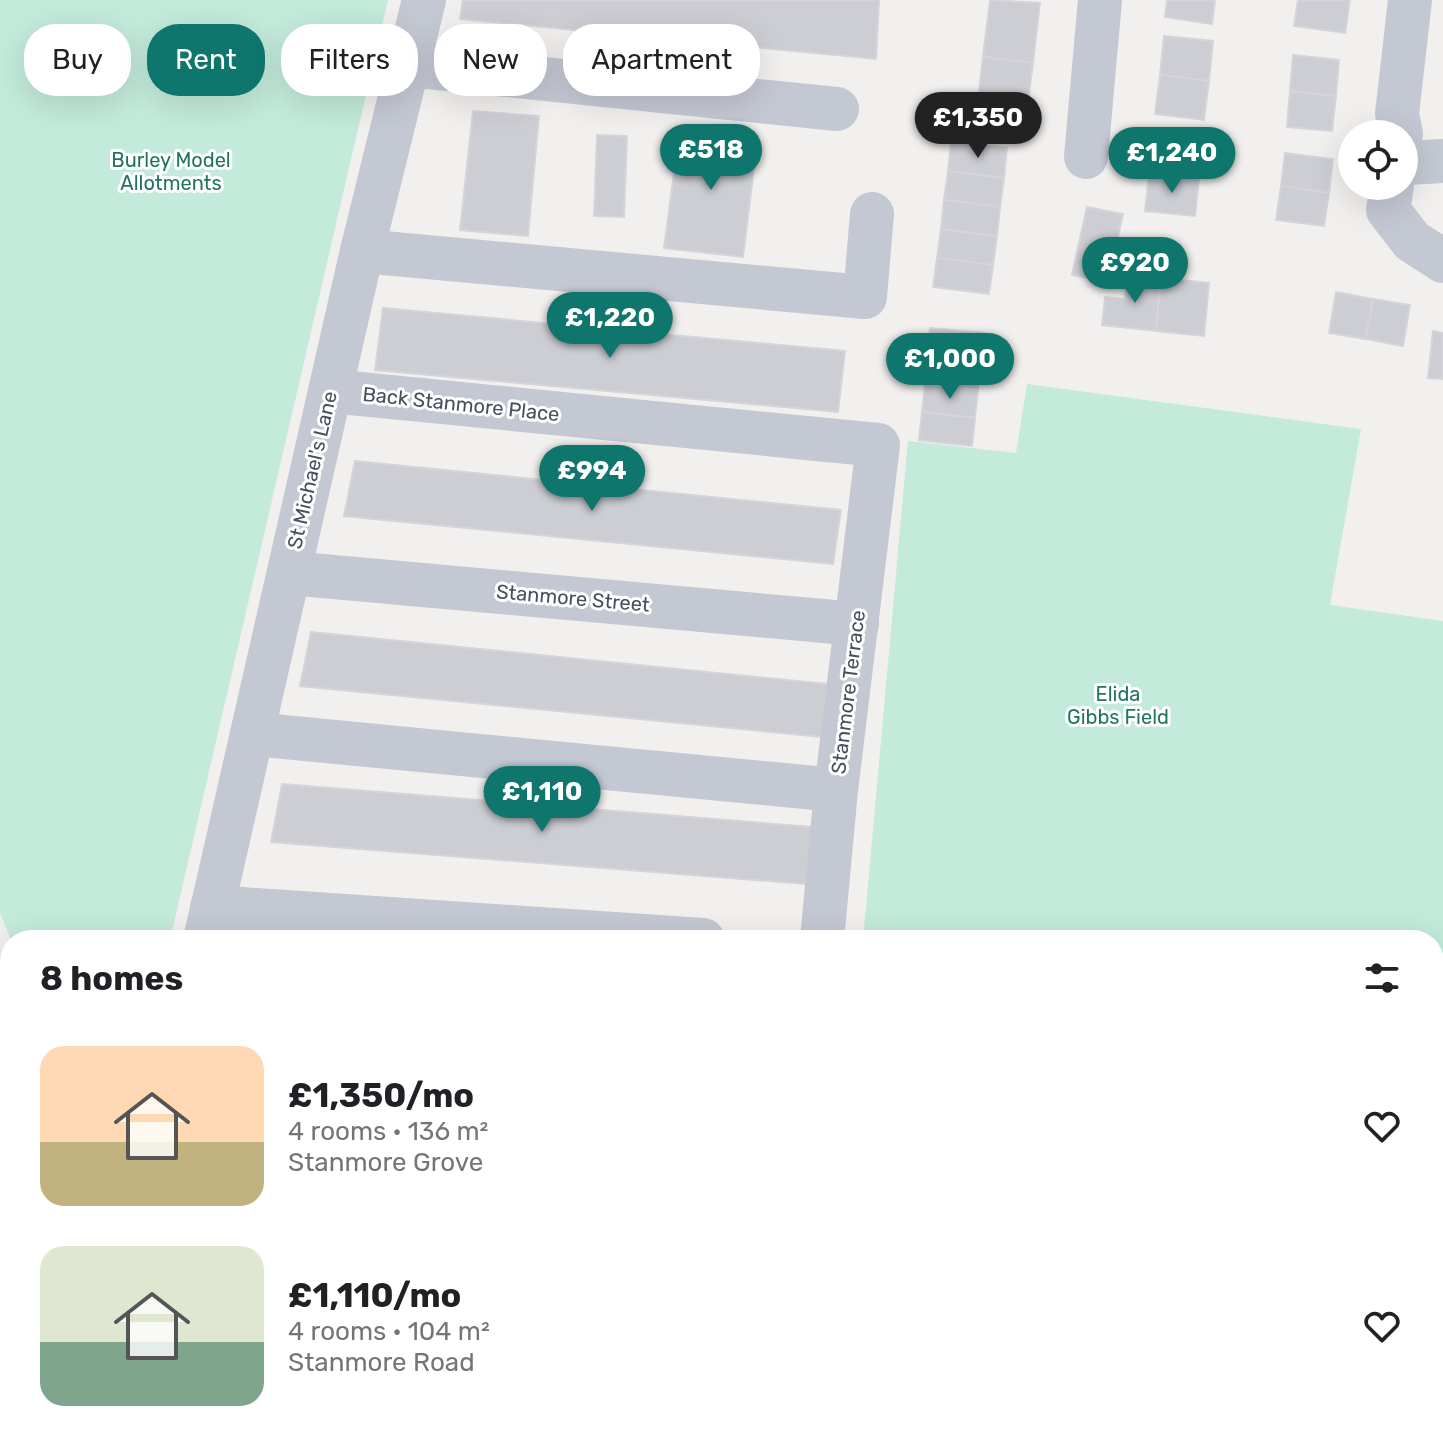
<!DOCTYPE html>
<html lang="en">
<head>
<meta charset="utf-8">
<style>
  :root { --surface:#fff; --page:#f2f2f2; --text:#202124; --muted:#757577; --accent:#0f766e }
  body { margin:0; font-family:Rubik,sans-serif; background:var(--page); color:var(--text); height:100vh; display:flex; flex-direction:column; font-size:30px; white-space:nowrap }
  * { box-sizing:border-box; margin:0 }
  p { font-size:26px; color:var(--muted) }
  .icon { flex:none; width:44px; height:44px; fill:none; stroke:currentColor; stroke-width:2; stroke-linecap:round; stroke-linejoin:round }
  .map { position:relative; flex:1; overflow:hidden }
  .details { position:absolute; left:0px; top:930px; width:1444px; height:514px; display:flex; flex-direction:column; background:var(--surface); border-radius:32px 32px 0 0; box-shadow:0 8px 32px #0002 }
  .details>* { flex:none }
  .guide { position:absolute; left:24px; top:24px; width:800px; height:72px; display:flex; gap:16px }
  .controls { position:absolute; left:1338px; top:120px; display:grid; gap:16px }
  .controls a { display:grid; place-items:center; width:80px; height:80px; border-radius:50%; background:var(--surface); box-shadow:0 8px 32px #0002; font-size:40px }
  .price { position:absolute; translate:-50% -68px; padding:0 18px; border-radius:28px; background:var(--accent); color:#fff; font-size:26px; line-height:52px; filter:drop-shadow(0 2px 4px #0008) }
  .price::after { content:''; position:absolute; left:50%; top:48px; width:24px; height:18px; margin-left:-12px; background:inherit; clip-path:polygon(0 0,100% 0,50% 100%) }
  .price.current { background:#222; color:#fff }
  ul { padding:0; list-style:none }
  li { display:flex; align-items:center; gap:24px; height:200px; padding:0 40px }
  li span { display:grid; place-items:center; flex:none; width:224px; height:160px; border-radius:24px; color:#555 }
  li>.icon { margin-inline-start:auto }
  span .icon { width:96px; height:96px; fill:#fffc; stroke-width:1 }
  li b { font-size:34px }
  h2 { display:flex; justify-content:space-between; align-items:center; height:96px; padding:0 40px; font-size:34px }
  .chip { padding:0 28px; border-radius:32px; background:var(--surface); box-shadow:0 8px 32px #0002; font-size:28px; line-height:72px }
  .chip.current { background:var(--accent); color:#fff }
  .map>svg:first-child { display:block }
  .green { fill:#c3eadb }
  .building { fill:#cdced3; stroke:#d4d4da; stroke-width:2 }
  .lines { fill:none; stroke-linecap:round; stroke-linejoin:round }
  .minor { stroke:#c4c8d3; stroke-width:44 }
  .rail { stroke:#b2b3b9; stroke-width:6 }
  .labels { text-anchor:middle; stroke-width:6; stroke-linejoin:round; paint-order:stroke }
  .park-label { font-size:20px; fill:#21755f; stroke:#fff }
  .street-label { font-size:20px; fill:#494e5b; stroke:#fff }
</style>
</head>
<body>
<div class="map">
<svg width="1443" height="1443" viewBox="0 0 1443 1443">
  <rect width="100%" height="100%" fill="#f2f0ef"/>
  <g class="green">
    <path d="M 0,0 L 388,0 L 170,940 L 11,940 L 0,913 Z"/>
    <path d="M 1027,384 L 1361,429 L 1330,605 L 1443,621 L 1443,1145 L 1434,1144 L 1434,940 L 863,940 L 908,441 L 1016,453 Z"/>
    <path d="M 0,1101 L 10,1126 L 10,1240 L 0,1231 Z"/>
  </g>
  <g class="building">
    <path d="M 463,0 L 879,0 L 876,59 L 460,19 Z"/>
    <path d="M 990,0 L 1040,3 L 1033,63 L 983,57 Z"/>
    <path d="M 1167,0 L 1215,0 L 1212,24 L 1165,17 Z"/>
    <path d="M 1298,0 L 1350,0 L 1345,33 L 1294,26 Z"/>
    <path d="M 1164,36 L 1213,41 L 1209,81 L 1160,75 Z"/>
    <path d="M 1293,55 L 1339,60 L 1336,96 L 1290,91 Z"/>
    <path d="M 983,57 L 1033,63 L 1025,123 L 976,116 Z"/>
    <path d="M 1160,75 L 1209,81 L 1204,120 L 1155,114 Z"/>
    <path d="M 1290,91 L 1336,96 L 1332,131 L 1287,127 Z"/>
    <path d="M 473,111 L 539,116 L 528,236 L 460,230 Z"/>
    <path d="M 680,128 L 758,136 L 743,257 L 664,248 Z"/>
    <path d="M 597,135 L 627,136 L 624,217 L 594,216 Z"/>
    <path d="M 1153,137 L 1203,142 L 1199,179 L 1149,174 Z"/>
    <path d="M 951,142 L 1007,148 L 1004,178 L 948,171 Z"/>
    <path d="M 1285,153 L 1333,159 L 1329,193 L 1281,186 Z"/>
    <path d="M 948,171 L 1004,178 L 1000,207 L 944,200 Z"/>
    <path d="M 1149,174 L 1199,179 L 1195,216 L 1145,211 Z"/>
    <path d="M 1281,186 L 1329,193 L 1324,226 L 1276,220 Z"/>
    <path d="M 944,200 L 1000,207 L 997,236 L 941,229 Z"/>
    <path d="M 1087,207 L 1123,214 L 1108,282 L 1072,275 Z"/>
    <path d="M 941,229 L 997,236 L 993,265 L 937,258 Z"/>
    <path d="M 937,258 L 993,265 L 989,294 L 933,287 Z"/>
    <path d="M 1128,274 L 1161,278 L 1156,331 L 1102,325 L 1105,297 L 1125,299 Z"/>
    <path d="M 1161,278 L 1209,283 L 1204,336 L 1156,331 Z"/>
    <path d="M 1336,292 L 1373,299 L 1366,339 L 1329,333 Z"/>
    <path d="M 1373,299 L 1410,305 L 1403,346 L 1366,339 Z"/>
    <path d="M 383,308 L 845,351 L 838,412 L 375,370 Z"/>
    <path d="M 930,328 L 984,333 L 981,362 L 927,356 Z"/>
    <path d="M 1433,331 L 1443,333 L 1443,379 L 1428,378 Z"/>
    <path d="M 927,356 L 981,362 L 978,390 L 925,384 Z"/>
    <path d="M 925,384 L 978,390 L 975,418 L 922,412 Z"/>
    <path d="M 922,412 L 975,418 L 972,446 L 919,440 Z"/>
    <path d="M 355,461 L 841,510 L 833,564 L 344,516 Z"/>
    <path d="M 311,632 L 827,684 L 822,737 L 300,686 Z"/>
    <path d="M 282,784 L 812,827 L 806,884 L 271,842 Z"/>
    <path d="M 1434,1242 L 1443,1244 L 1440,1292 L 1434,1291 Z"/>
    <path d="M 365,1434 L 399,1434 L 404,1438 L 399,1443 L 357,1443 Z"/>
    <path d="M 636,1434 L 660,1434 L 669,1443 L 627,1443 Z"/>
    <path d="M 660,1434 L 705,1434 L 695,1443 L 669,1443 Z"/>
    <path d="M 761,1434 L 805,1434 L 805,1443 L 760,1443 Z"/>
    <rect x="831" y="1434" width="38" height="9"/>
    <rect x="869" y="1434" width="37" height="9"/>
    <path d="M 930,1434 L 967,1434 L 966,1443 L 929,1443 Z"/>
    <path d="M 967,1434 L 1004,1434 L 1003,1443 L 966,1443 Z"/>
    <rect x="1029" y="1434" width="38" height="9"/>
    <rect x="1067" y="1434" width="39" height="9"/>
    <path d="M 1233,1434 L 1283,1434 L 1282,1443 L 1232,1443 Z"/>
  </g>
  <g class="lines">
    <g class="minor">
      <path d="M 408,65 L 837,109"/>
      <path d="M 1401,134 L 1397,114 L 1410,0"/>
      <path d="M 1086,157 L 1100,0"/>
      <path d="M 1408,163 L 1443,161"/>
      <path d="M 1392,186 L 1388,210 L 1412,241 L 1443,261"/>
      <path d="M 362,251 L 865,297 L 872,214"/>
      <path d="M 330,391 L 878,445 L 836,790 L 822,940"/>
      <path d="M 289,573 L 857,624"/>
      <path d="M 252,734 L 836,790"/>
      <path d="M 212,907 L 703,940"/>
      <path d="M 205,940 L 362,251 L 424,0"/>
      <path d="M 0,1004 L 10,1031"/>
      <path d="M 1434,1360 L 1438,1362"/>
      <path d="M 495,1434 L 505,1443"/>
      <path d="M 59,1443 L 67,1434"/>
      <path d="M 1162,1443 L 1162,1434"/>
    </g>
    <g class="rail">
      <path d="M 0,1356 L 10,1366"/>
      <path d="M 0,1389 L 10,1399"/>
      <path d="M 46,1434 L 55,1443"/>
      <path d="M 79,1434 L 88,1443"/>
    </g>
  </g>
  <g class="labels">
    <g class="park-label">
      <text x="171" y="167">Burley Model<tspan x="171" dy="23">Allotments</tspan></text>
      <text x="1118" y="701">Elida<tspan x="1118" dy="23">Gibbs Field</tspan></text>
    </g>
    <g class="street-label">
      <text transform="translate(461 404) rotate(6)" y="7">Back Stanmore Place</text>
      <text transform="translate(312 470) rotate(-77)" y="7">St Michael's Lane</text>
      <text transform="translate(573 598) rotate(5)" y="7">Stanmore Street</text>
      <text transform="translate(848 692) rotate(-83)" y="7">Stanmore Terrace</text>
    </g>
  </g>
</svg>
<div class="controls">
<a><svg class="icon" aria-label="locate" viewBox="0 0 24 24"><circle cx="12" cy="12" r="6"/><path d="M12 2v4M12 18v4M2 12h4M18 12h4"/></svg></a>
</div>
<b class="price current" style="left:978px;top:160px">£1,350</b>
<b class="price" style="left:711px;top:192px">£518</b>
<b class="price" style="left:1172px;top:195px">£1,240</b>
<b class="price" style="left:1135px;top:305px">£920</b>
<b class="price" style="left:610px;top:360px">£1,220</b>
<b class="price" style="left:950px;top:401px">£1,000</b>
<b class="price" style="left:592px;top:513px">£994</b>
<b class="price" style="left:542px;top:834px">£1,110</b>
<div class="guide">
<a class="chip">Buy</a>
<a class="chip current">Rent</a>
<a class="chip">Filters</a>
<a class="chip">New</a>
<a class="chip">Apartment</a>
</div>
<section class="details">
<h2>8 homes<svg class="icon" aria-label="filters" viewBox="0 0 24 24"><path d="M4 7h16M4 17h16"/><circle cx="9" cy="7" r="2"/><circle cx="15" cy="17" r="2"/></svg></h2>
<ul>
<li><span style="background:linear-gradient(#ffd9b3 60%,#c2b280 0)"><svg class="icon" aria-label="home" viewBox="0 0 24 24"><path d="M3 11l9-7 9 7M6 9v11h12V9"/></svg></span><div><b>£1,350/mo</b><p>4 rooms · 136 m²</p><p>Stanmore Grove</p></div><svg class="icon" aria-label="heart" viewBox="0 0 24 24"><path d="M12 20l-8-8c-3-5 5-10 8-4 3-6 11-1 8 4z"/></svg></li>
<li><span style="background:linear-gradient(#dfe7d0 60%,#7fa58c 0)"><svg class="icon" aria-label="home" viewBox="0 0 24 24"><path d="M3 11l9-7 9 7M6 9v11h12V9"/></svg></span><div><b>£1,110/mo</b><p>4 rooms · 104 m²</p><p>Stanmore Road</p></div><svg class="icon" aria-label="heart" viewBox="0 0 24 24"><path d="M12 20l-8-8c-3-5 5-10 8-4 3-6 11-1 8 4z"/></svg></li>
</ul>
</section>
</div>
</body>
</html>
